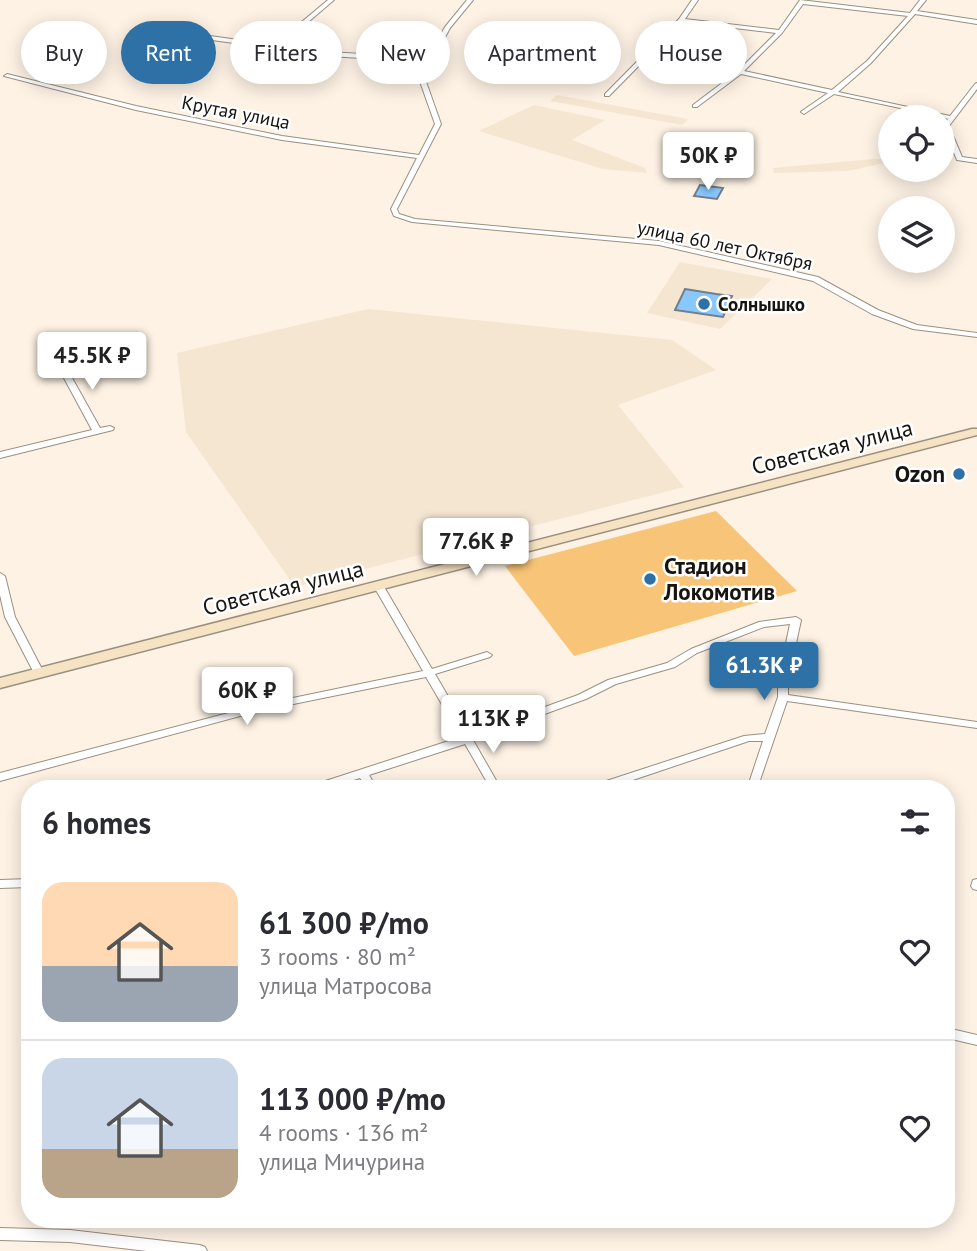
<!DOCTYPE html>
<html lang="en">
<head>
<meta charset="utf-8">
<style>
  :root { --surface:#fff; --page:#f7f7f7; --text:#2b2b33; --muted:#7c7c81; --line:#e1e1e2; --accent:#2d71a6 }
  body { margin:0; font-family:"PT Sans",sans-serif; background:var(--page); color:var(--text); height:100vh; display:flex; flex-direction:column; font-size:26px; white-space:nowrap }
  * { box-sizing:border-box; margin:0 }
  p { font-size:23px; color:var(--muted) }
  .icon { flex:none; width:38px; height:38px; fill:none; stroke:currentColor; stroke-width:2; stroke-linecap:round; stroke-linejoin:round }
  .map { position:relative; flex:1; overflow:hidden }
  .details { position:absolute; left:21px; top:780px; width:934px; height:448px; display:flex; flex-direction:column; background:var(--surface); border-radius:28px; box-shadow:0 4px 18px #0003 }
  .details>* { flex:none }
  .hud { position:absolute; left:21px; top:21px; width:936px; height:63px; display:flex; gap:14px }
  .tools { position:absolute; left:878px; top:105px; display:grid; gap:14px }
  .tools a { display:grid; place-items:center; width:77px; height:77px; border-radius:50%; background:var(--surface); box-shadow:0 4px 18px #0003; font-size:35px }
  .price { position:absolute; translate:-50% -60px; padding:0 16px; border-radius:7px; background:#fff; color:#222; font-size:23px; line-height:46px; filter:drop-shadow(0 2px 4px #0008) }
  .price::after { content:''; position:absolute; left:50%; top:42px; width:21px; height:16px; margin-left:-10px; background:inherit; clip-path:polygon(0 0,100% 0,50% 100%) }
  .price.active { background:var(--accent); color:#fff }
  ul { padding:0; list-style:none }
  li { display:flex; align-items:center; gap:21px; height:175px; padding:0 21px }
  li+li { border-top:2px solid var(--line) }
  li span { display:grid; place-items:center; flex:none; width:196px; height:140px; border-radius:21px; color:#555 }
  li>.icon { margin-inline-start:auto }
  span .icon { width:84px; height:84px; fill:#fffc; stroke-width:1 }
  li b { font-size:30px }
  h2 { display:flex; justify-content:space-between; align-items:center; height:84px; padding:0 21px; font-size:30px }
  .tag { padding:0 24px; border-radius:32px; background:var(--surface); box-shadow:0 4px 18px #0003; font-size:24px; line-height:63px }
  .tag.active { background:var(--accent); color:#fff }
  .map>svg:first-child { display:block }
  .built { fill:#f5e6d1 }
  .green { fill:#f8c477 }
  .building { fill:#88c8ff; stroke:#727e89; stroke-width:2 }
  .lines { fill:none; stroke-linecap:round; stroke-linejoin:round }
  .street-casing { stroke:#9a9082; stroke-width:2 }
  .secondary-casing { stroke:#9a9082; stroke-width:3 }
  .street { fill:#fff; fill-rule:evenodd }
  .secondary { fill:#f6e3c3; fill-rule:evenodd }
  .poi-dot { fill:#2d71a6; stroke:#fff; stroke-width:2.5 }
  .labels { text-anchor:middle; stroke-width:5; stroke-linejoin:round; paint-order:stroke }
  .far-street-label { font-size:19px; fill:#18140f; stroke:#fff }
  .far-poi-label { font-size:19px; font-weight:bold; fill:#18140f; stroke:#fff; text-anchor:start }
  .street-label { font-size:23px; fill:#18140f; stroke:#fff }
  .poi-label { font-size:23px; font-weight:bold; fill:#18140f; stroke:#fff; text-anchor:end }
</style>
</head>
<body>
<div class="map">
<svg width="977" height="1251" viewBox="0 0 977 1251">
  <rect width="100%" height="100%" fill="#fdf2e4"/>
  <g class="built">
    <path d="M 557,95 L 688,119 L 682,125 L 550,101 Z"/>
    <path d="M 534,105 L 605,120 L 572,140 L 645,168 L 647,173 L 603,169 L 479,131 Z"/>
    <path d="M 885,158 L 889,162 L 848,171 L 774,173 L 773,168 Z"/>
    <path d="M 680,262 L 772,279 L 720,329 L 647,313 Z"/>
    <path d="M 368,309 L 672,340 L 716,370 L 618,405 L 684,487 L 295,587 L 186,432 L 177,353 Z"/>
  </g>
  <path class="green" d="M 716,511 L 797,591 L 574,656 L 505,566 Z"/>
  <g class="building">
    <path d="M 700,185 L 723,188 L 717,199 L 694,196 Z"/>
    <path d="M 685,289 L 716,294 L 732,296 L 723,317 L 675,310 Z"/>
  </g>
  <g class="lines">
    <g class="street-casing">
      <g id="street">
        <path d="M 328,0 L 334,0 L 280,46 L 329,52 L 428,58 L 445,27 L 467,0 L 473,0 L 450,28 L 424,76 L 441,124 L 397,209 L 399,214 L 415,219 L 659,241 L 818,277 L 878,310 L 917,325 L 977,333 L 977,337 L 913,329 L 872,314 L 813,281 L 659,245 L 412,222 L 394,216 L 391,209 L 417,158 L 282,140 L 136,110 L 4,76 L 7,74 L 136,106 L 282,136 L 419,155 L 435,124 L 418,76 L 426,62 L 329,56 L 175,35 L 172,33 L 175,31 L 274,45 Z"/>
        <path d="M 692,0 L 698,0 L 685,19 L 779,30 L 800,0 L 910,13 L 920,0 L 926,0 L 917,11 L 977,20 L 977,24 L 915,14 L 871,63 L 838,92 L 950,116 L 975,84 L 977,83 L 977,89 L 949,126 L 962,157 L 977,159 L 977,163 L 957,160 L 943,127 L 948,119 L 943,117 L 834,94 L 804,114 L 801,112 L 802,111 L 828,93 L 741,74 L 697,107 L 693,107 L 693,105 L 738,71 L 776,33 L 682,22 L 609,96 L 605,96 L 605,94 L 679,19 ZM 803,4 L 908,16 L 867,61 L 832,90 L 744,71 L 782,33 Z"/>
        <path d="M 59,365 L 65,365 L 66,367 L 100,428 L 110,426 L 114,428 L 113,430 L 0,458 L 0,452 L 92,430 L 58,367 Z"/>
        <path d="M 0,573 L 5,576 L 15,617 L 44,673 L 43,675 L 35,675 L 34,673 L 5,617 L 0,595 Z"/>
        <path d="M 378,582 L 383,585 L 432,669 L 487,652 L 492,655 L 490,657 L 435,674 L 470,734 L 578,695 L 608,680 L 667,663 L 691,649 L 759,622 L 796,617 L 801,620 L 788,681 L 788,695 L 977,722 L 977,728 L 787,701 L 757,789 L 747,789 L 763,741 L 749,741 L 606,789 L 590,789 L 591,786 L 744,736 L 765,734 L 778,697 L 778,681 L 790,624 L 764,627 L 697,653 L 675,667 L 616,684 L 586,699 L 473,740 L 501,789 L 491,789 L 465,744 L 369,775 L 377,789 L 367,789 L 360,778 L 325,789 L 309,789 L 310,786 L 461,737 L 426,677 L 259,711 L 0,781 L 0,773 L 259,705 L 423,671 L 373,585 Z"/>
        <path d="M 30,879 L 30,887 L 0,888 L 0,880 Z"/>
        <path d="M 977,879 L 977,890 L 973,889 L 971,886 L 973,880 Z"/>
        <path d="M 947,1028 L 977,1035 L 977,1045 L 947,1038 Z"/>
        <path d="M 0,1228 L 70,1230 L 200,1245 L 205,1247 L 207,1251 L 147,1251 L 70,1242 L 0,1240 Z"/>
      </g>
    </g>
    <g class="secondary-casing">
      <path id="secondary" d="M 972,429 L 977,429 L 977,435 L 0,688 L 0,678 Z"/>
    </g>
    <use href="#street" class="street"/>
    <use href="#secondary" class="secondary"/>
  </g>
  <g class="poi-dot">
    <circle cx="704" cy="304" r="7"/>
    <circle cx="959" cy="474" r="7"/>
    <circle cx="650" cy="579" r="7"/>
  </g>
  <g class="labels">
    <g class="far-street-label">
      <text transform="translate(236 112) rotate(11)" y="7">Крутая улица</text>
      <text transform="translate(725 245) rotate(12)" y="7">улица 60 лет Октября</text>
    </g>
    <g class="far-poi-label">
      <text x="718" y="311">Солнышко</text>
    </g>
    <g class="street-label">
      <text transform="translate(832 447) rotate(-14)" y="8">Советская улица</text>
      <text transform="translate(283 588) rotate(-14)" y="8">Советская улица</text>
    </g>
    <g class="poi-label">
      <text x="945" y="482">Ozon</text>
      <text x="664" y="574" text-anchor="start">Стадион<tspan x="664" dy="26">Локомотив</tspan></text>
    </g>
  </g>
</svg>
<div class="tools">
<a><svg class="icon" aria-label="locate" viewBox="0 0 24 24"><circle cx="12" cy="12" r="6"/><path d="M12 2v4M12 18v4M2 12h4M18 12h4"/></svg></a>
<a><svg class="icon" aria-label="layers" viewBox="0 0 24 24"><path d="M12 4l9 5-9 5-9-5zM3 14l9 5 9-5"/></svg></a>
</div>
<b class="price" style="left:708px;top:192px">50K ₽</b>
<b class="price" style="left:92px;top:392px">45.5K ₽</b>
<b class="price" style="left:476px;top:578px">77.6K ₽</b>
<b class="price active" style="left:764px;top:702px">61.3K ₽</b>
<b class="price" style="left:247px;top:727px">60K ₽</b>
<b class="price" style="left:493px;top:755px">113K ₽</b>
<div class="hud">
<a class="tag">Buy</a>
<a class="tag active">Rent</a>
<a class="tag">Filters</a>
<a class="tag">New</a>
<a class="tag">Apartment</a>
<a class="tag">House</a>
</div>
<section class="details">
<h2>6 homes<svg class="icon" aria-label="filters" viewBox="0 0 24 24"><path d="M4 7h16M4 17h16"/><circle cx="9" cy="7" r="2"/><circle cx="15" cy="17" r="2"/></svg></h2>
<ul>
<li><span style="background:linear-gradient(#ffd9b3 60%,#9aa5b1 0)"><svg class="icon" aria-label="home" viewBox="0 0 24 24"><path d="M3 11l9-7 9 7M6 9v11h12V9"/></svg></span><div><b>61 300 ₽/mo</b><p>3 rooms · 80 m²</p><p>улица Матросова</p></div><svg class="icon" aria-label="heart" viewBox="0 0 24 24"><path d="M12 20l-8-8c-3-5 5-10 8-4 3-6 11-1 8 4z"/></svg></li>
<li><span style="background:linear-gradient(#c9d6e8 65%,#b9a48a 0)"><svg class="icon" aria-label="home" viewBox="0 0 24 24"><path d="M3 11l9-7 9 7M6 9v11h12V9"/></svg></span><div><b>113 000 ₽/mo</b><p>4 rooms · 136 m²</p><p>улица Мичурина</p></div><svg class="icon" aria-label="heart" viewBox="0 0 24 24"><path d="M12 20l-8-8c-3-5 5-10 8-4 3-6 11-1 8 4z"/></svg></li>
</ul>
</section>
</div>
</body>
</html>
